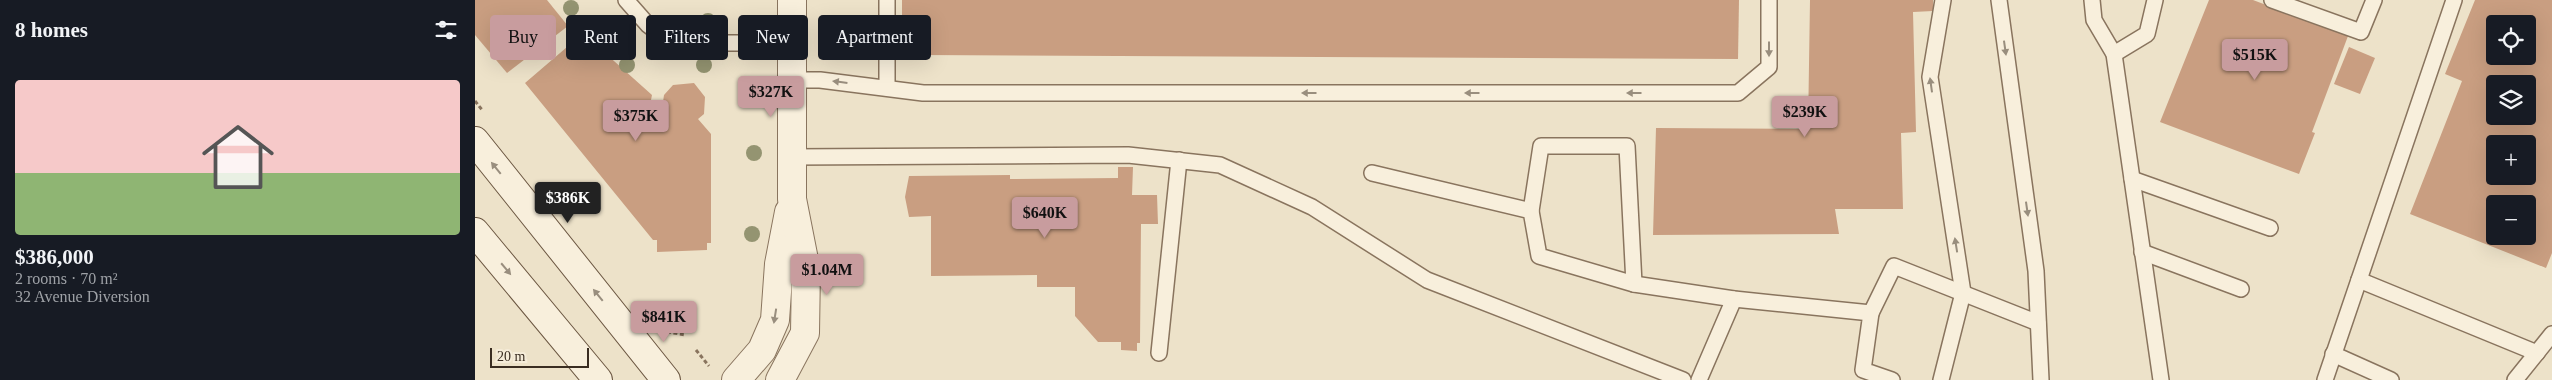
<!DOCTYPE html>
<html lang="en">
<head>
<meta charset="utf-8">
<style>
  :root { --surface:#171b24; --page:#242831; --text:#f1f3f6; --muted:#9ea1a6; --accent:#c89c9e }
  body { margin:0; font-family:Georgia,serif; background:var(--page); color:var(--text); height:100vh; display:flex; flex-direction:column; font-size:19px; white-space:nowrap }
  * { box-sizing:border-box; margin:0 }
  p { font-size:16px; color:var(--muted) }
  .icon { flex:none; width:28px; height:28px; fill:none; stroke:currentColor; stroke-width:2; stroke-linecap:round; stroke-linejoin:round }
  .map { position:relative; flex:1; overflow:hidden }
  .sheet { display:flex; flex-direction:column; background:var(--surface); width:475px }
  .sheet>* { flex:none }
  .guide { position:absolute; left:15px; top:15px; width:475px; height:45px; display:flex; gap:10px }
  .buttons { position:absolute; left:2011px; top:15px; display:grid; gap:10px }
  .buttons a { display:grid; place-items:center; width:50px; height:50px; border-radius:5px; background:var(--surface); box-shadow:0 5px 20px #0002; font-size:25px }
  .scale { position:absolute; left:15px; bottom:12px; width:99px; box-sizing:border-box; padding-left:5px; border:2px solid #3a2d21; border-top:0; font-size:14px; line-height:18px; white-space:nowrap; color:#3a2d21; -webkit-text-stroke:4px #f5ecd9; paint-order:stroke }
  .price { position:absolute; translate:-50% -42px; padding:0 11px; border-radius:5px; background:var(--accent); color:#111; font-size:16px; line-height:32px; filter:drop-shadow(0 1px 2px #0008) }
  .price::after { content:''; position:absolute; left:50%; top:30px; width:15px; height:11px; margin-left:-8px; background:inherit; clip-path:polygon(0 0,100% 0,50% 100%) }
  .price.selected { background:#222; color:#fff }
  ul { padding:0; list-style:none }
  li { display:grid; align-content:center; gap:10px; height:265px; padding:0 15px }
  li span { display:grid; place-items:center; height:155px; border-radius:5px; color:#555 }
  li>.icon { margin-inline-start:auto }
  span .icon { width:90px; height:90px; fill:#fffc; stroke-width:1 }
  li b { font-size:21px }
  h2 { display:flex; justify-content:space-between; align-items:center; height:60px; padding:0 15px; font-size:21px }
  .tag { padding:0 18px; border-radius:5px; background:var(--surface); box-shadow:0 5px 20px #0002; font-size:18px; line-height:45px }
  .tag.selected { background:var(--accent); color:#111 }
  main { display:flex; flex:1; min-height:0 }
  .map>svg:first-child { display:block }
  .building { fill:#c99e81; fill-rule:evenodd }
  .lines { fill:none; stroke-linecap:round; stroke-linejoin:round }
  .service-casing { stroke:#89745e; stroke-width:18 }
  .minor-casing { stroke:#89745e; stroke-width:30 }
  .secondary-casing { stroke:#6b5641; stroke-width:30 }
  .path { stroke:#89745e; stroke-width:3; stroke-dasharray:4 2.5; stroke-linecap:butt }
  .service { stroke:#f8efdc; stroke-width:15 }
  .minor { stroke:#f8efdc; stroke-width:28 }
  .secondary { stroke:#f8efdc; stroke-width:28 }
  .tree { fill:#949471 }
  .oneway { fill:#998e7e }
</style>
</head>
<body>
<main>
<section class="sheet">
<h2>8 homes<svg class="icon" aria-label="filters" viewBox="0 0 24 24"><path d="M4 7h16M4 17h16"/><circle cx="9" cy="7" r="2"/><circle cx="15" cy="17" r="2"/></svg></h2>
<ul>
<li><span style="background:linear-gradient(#f6c9c9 60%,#8fb573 0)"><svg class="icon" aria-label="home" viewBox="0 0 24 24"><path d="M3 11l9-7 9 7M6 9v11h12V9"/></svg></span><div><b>$386,000</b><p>2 rooms · 70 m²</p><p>32 Avenue Diversion</p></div></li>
</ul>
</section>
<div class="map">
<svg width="2077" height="380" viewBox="0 0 2077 380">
  <rect width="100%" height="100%" fill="#ede2c9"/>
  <g class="building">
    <path d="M 0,0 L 72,0 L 93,26 L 32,73 L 0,35 Z"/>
    <path d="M 427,0 L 1264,0 L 1263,59 L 445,55 L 427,41 Z"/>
    <path d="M 1335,0 L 1458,0 L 1458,11 L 1438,12 L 1441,132 L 1426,133 L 1428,209 L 1360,209 L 1364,234 L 1178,235 L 1181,128 L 1333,129 Z"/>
    <path d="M 1734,0 L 1778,0 L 1873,36 L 1837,132 L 1840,133 L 1824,174 L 1685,122 Z"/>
    <path d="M 2000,0 L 2077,0 L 2077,253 L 2071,268 L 1935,214 L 1987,81 L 1970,74 ZM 2020,24 L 2052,24 L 2052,56 L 2020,56 ZM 2020,84 L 2052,84 L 2052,116 L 2020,116 ZM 2020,144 L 2052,144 L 2052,176 L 2020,176 ZM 2020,204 L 2052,204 L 2052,236 L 2020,236 Z"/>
    <path d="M 106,35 L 109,38 L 111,36 L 177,95 L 176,100 L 188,102 L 189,95 L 198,85 L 219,83 L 230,97 L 229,114 L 223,119 L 236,134 L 236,243 L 232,243 L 232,250 L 182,252 L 182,240 L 178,240 L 50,83 Z"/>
    <path d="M 1874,47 L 1900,58 L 1885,94 L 1859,84 Z"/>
    <path d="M 643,167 L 658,167 L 657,195 L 682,195 L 683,224 L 666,224 L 665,343 L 662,343 L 662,351 L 646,350 L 646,342 L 623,342 L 600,316 L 600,287 L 562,287 L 562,275 L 456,276 L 456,216 L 434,217 L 430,197 L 434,176 L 535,175 L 535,179 L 643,178 Z"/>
  </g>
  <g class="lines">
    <g class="service-casing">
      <g id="service">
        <path d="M 151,0 L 173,25 L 197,43 L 317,43"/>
        <path d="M 412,0 L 412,88"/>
        <path d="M 1524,0 L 1561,271 L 1566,380"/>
        <path d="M 1617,0 L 1619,20 L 1639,54 L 1686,380"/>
        <path d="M 1797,0 L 1886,32 L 1899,0"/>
        <path d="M 1639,54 L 1672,34 L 1680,0"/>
        <path d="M 317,80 L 345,80 L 448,93 L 1263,93 L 1294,67 L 1294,0"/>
        <path d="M 316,157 L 653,155 L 745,165 L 837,207 L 952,280 L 1208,380"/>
        <path d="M 897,173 L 1056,211 L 1064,256 L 1159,284 L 1259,299 L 1396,313 L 1388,370 L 1417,380"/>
        <path d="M 1657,179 L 1795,228"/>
        <path d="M 1056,211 L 1066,146 L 1152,146 L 1159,284"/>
        <path d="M 1667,252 L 1766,289"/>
        <path d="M 1884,280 L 2062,353"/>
        <path d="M 1396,313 L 1419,266 L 1563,323"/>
        <path d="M 684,353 L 704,160"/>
        <path d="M 1858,354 L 1916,380"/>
        <path d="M 1224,380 L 1259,299"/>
        <path d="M 1466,380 L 1488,293 L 1455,77 L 1468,0"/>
        <path d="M 1850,380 L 1979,0"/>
        <path d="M 2040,380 L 2077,334"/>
      </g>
    </g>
    <g class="minor-casing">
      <g id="minor">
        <path d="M 261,380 L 287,350 L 300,320 L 304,264 L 314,212"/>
        <path d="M 305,380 L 330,333 L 331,270 L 317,199 L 317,0"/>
      </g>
    </g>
    <g class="secondary-casing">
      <g id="secondary">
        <path d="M 0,141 L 191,380"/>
        <path d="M 0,232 L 123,380"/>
      </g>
    </g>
    <g class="path">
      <path d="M 0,101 L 8,111"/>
      <path d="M 192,332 L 211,335"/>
      <path d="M 221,350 L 234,366"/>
    </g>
    <use href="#service" class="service"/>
    <use href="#minor" class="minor"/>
    <use href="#secondary" class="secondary"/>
  </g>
  <g class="tree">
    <circle cx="96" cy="8" r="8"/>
    <circle cx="233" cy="21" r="8"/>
    <circle cx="133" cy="47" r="8"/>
    <circle cx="152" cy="65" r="8"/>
    <circle cx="229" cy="65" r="8"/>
    <circle cx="279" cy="153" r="8"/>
    <circle cx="277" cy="234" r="8"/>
  </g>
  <defs><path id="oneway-solid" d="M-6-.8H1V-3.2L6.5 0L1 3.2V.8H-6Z" transform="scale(1.25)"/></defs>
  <g class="oneway">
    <use href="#oneway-solid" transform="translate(1530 48) rotate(82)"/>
    <use href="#oneway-solid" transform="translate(1294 49) rotate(90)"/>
    <use href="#oneway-solid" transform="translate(365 82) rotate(-173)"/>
    <use href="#oneway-solid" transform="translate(1456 85) rotate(-98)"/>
    <use href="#oneway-solid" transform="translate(834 93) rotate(-180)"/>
    <use href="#oneway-solid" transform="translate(997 93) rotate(-180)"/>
    <use href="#oneway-solid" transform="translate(1159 93) rotate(-180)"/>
    <use href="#oneway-solid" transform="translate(21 168) rotate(-129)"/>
    <use href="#oneway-solid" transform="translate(1552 209) rotate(82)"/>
    <use href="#oneway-solid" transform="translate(1481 245) rotate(-99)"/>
    <use href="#oneway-solid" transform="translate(31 269) rotate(50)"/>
    <use href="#oneway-solid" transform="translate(123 295) rotate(-129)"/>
    <use href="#oneway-solid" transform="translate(300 316) rotate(99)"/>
  </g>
</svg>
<div class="buttons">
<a><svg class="icon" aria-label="locate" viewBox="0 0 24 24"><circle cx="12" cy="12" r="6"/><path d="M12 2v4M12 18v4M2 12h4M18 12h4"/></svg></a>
<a><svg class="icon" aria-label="layers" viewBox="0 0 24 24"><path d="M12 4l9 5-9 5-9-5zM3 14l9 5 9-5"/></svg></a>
<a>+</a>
<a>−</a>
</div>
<div class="scale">20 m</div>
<b class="price" style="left:1780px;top:81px">$515K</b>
<b class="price" style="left:296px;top:118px">$327K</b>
<b class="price" style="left:1330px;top:138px">$239K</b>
<b class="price" style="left:161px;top:142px">$375K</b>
<b class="price selected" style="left:93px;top:224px">$386K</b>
<b class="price" style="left:570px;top:239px">$640K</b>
<b class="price" style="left:352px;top:296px">$1.04M</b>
<b class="price" style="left:189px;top:343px">$841K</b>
<div class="guide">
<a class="tag selected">Buy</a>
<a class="tag">Rent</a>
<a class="tag">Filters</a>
<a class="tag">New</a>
<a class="tag">Apartment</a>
</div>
</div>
</main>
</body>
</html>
